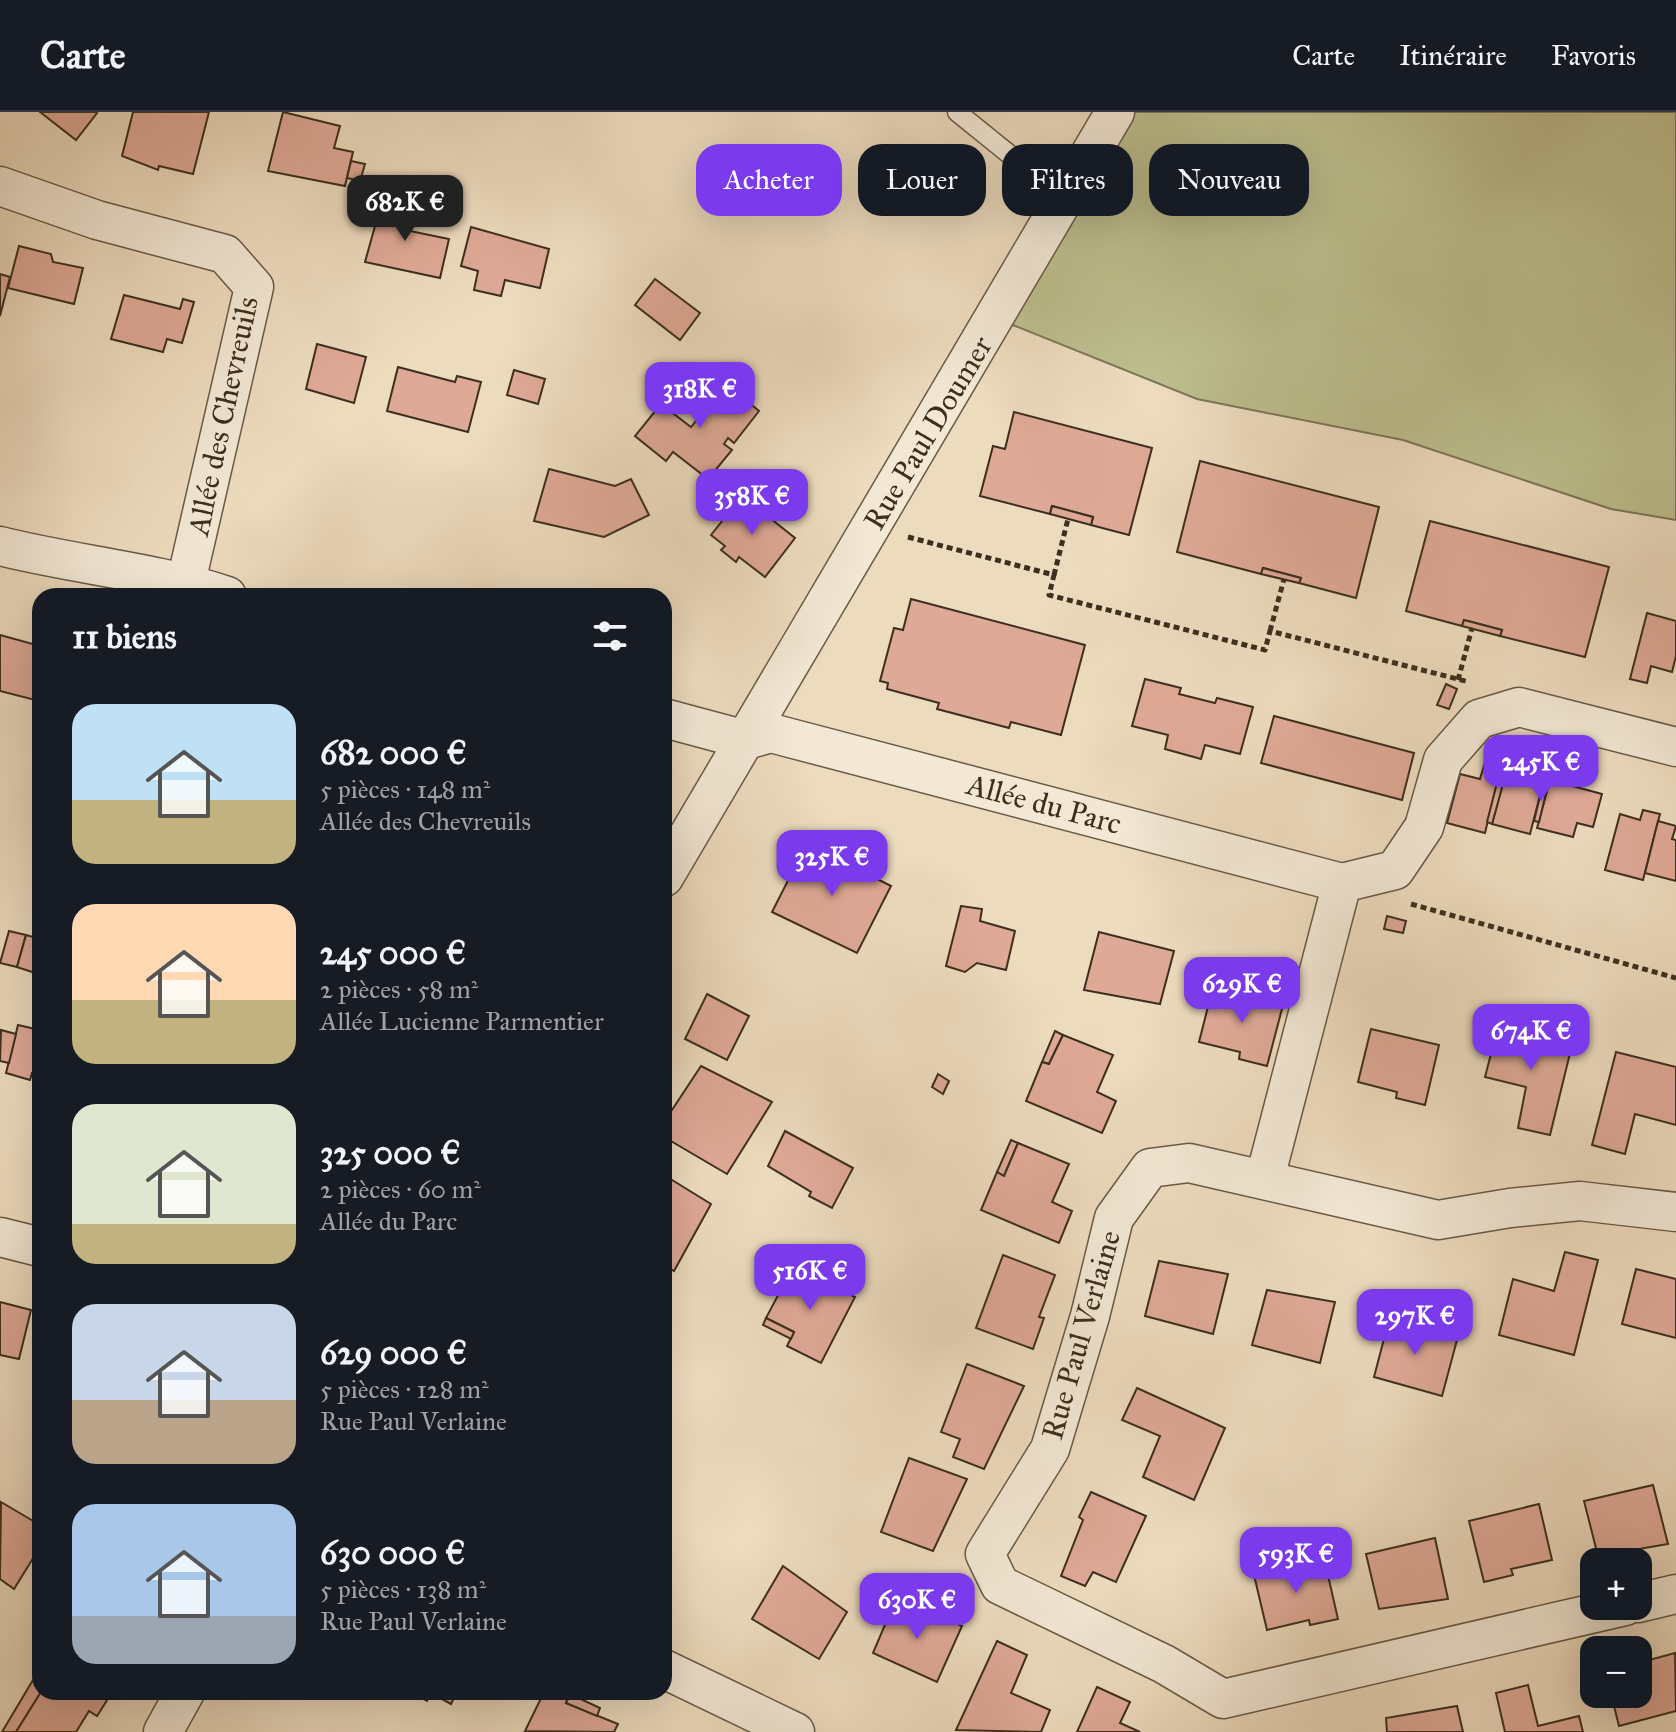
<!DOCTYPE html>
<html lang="fr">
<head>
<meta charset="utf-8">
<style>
  :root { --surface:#171b24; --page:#242831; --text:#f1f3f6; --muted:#9ea1a6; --line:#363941; --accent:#7c3aed }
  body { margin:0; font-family:"IM FELL Great Primer",serif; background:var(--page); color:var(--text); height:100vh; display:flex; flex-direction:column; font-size:30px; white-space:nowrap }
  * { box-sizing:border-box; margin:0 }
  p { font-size:26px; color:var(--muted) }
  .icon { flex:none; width:44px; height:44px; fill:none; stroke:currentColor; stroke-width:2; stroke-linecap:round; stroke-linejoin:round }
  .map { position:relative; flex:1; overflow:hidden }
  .details { position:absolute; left:32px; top:476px; width:640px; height:1112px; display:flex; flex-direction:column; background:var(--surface); border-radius:24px; box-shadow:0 8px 32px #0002 }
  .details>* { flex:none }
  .guide { position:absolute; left:696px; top:32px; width:760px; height:72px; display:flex; gap:16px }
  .fabs { position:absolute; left:1580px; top:1436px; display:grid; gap:16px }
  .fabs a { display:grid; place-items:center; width:72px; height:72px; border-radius:16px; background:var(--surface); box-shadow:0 8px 32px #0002; font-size:40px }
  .price { position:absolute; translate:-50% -68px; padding:0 18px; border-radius:16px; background:var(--accent); color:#fff; font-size:26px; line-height:52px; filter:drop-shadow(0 2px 4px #0008) }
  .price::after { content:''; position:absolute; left:50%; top:48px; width:24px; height:18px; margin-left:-12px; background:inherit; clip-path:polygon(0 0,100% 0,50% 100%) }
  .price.current { background:#222; color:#fff }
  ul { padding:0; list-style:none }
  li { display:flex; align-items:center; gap:24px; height:200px; padding:0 40px }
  li span { display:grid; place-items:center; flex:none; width:224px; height:160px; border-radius:24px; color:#555 }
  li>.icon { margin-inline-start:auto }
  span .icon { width:96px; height:96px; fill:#fffc; stroke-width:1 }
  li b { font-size:34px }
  h2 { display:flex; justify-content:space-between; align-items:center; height:96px; padding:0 40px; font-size:34px }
  .chip { padding:0 28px; border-radius:24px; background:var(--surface); box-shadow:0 8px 32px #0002; font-size:28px; line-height:72px }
  .chip.current { background:var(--accent); color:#fff }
  header { display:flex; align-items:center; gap:48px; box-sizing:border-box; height:112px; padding:0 40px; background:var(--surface); border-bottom:2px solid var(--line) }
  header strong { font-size:38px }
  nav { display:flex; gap:44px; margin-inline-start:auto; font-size:28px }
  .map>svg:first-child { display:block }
  .green { fill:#bdbe8e; stroke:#7c7656; stroke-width:2 }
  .building { fill:#dfa997; stroke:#3c2f1e; stroke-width:2 }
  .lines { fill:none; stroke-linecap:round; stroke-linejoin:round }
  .lane-casing { stroke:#685a46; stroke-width:21 }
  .street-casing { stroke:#685a46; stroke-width:41 }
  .path { stroke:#3c2f1e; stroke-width:5; stroke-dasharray:6 4; stroke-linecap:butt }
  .lane { stroke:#f3e8d5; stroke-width:18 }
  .street { stroke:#f3e8d5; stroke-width:38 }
  .labels { text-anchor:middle; stroke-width:8; stroke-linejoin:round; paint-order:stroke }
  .street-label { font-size:30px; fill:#3c2f1e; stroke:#f3e8d5 }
</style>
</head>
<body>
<header>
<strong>Carte</strong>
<nav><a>Carte</a><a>Itinéraire</a><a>Favoris</a></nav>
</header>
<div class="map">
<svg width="1676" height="1620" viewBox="0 0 1676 1620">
  <rect width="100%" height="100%" fill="#eddbbe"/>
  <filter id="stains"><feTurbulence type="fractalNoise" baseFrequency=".0025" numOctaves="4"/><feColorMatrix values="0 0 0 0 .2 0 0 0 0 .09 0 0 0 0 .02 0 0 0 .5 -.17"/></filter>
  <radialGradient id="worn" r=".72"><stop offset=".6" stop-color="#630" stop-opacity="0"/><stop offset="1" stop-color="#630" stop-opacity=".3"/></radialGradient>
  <path class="green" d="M 1106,0 L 1676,0 L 1676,408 L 1611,397 L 1403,328 L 1197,287 L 983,201 Z"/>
  <g class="building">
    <path d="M 40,0 L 95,0 L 97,1 L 76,28 Z"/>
    <path d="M 133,0 L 209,0 L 193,62 L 159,54 L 158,58 L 122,44 Z"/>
    <path d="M 283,0 L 340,14 L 334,36 L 353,40 L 345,74 L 268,59 Z"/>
    <path d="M 351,49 L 365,52 L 360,69 L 347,66 Z"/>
    <path d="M 382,89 L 415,96 L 410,119 L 449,127 L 440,166 L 365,150 Z"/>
    <path d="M 471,115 L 549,137 L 540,176 L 505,168 L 501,184 L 474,178 L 478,159 L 461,154 Z"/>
    <path d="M 19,134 L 51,142 L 53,150 L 83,156 L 74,192 L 8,176 Z"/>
    <path d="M 0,162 L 10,165 L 0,204 Z"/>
    <path d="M 655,167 L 700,201 L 680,228 L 635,193 Z"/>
    <path d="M 124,183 L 180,197 L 183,187 L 194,190 L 182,231 L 167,227 L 163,240 L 111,227 Z"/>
    <path d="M 317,232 L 366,245 L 354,291 L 306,277 Z"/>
    <path d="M 398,255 L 455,270 L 457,264 L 481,270 L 468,320 L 387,299 Z"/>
    <path d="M 514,258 L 545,267 L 538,292 L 507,283 Z"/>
    <path d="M 721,268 L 759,299 L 734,331 L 728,326 L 724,332 L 732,338 L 708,367 L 673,340 L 666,349 L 635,324 L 661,292 L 691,315 L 703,300 L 701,293 Z"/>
    <path d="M 1014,300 L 1152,336 L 1129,423 L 1091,413 L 1093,405 L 1052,394 L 1050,402 L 980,384 L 993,334 L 1005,337 Z"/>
    <path d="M 1200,349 L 1379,395 L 1356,486 L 1299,471 L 1301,466 L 1263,456 L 1261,462 L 1177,440 Z"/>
    <path d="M 549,357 L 615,374 L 631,367 L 649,403 L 604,425 L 534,409 Z"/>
    <path d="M 742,384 L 795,426 L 765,465 L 739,445 L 736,450 L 721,438 L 725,434 L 711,423 Z"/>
    <path d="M 1052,394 L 1093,405 L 1091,413 L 1050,402 Z"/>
    <path d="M 1430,409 L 1609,455 L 1585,545 L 1500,524 L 1502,518 L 1464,508 L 1462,514 L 1406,499 Z"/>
    <path d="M 1263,456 L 1301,466 L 1299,471 L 1261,462 Z"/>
    <path d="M 911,487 L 1085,533 L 1061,623 L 1011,610 L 1009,616 L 937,597 L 939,591 L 887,577 L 888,571 L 880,569 L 894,516 L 903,518 Z"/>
    <path d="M 1647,501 L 1676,509 L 1676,544 L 1672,560 L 1651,554 L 1647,571 L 1630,567 Z"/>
    <path d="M 1464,508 L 1502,518 L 1500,524 L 1462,514 Z"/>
    <path d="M 0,523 L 40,534 L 39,589 L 0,579 Z"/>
    <path d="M 1145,567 L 1181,576 L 1179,582 L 1215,591 L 1217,586 L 1253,595 L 1240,642 L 1205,633 L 1201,647 L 1165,637 L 1168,623 L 1132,614 Z"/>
    <path d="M 1446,572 L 1457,577 L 1449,597 L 1437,593 Z"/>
    <path d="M 1274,604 L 1414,641 L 1402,688 L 1261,651 Z"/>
    <path d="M 1510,645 L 1527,649 L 1522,666 L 1543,672 L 1530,722 L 1492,712 Z"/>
    <path d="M 1485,650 L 1501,655 L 1485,721 L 1447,711 L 1460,662 L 1480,667 Z"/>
    <path d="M 1550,668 L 1602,682 L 1593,715 L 1577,711 L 1573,725 L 1537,716 Z"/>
    <path d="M 1497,671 L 1503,672 L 1492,712 L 1487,710 Z"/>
    <path d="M 1543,672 L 1548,673 L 1539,710 L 1534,709 Z"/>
    <path d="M 1643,698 L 1660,702 L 1643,768 L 1605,758 L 1620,702 L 1640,708 Z"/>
    <path d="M 1658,709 L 1676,714 L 1672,727 L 1676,728 L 1676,769 L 1645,761 Z"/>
    <path d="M 807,731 L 891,774 L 857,841 L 772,800 Z"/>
    <path d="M 961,794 L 982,797 L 980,809 L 1015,819 L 1006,858 L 977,851 L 965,860 L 946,854 Z"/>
    <path d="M 1387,804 L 1406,809 L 1403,821 L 1384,817 Z"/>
    <path d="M 9,819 L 26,823 L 17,855 L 0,851 Z"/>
    <path d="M 1099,820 L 1174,839 L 1160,892 L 1084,878 Z"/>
    <path d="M 26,823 L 40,827 L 35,861 L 17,855 Z"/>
    <path d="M 1213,875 L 1283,893 L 1267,954 L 1239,947 L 1240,940 L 1199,930 Z"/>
    <path d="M 707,882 L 749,904 L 727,948 L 685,927 Z"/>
    <path d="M 1499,911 L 1573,929 L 1550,1023 L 1518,1016 L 1526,975 L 1485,965 Z"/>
    <path d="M 18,913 L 40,918 L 40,963 L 32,961 L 30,968 L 6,961 Z"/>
    <path d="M 1371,917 L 1439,933 L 1425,993 L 1396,986 L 1397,980 L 1358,970 Z"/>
    <path d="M 1,918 L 16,922 L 9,951 L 0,949 Z"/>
    <path d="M 1055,919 L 1063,923 L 1049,952 L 1042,950 Z"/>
    <path d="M 1063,923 L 1113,943 L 1097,980 L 1116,989 L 1102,1021 L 1026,989 L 1042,950 L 1049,952 Z"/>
    <path d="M 1616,940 L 1676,955 L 1676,1013 L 1635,1002 L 1625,1042 L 1592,1033 Z"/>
    <path d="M 701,954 L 772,990 L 727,1062 L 664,1025 L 664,1010 Z"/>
    <path d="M 938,962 L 949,969 L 943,982 L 932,975 Z"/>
    <path d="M 785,1019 L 853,1056 L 832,1096 L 809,1084 L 811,1080 L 768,1054 Z"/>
    <path d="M 1011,1028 L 1018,1031 L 1004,1064 L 997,1060 Z"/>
    <path d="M 1018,1031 L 1069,1052 L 1052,1090 L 1072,1099 L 1059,1131 L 981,1098 L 997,1060 L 1004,1064 Z"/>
    <path d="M 664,1063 L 711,1092 L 674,1159 L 664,1153 Z"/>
    <path d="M 1565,1140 L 1598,1148 L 1574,1243 L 1499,1223 L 1513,1167 L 1554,1179 Z"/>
    <path d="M 1003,1143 L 1055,1163 L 1039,1205 L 1044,1206 L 1033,1237 L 976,1216 Z"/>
    <path d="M 1159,1149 L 1228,1162 L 1213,1222 L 1145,1204 Z"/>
    <path d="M 794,1153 L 855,1185 L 821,1251 L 787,1234 L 794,1220 L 766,1206 Z"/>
    <path d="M 1636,1157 L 1676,1167 L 1676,1226 L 1622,1212 Z"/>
    <path d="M 1267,1178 L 1335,1190 L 1320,1251 L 1252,1233 Z"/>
    <path d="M 0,1190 L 31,1198 L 19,1247 L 0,1243 Z"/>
    <path d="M 1390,1204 L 1415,1210 L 1415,1216 L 1457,1228 L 1442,1284 L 1374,1265 Z"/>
    <path d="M 766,1206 L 794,1220 L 791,1227 L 763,1213 Z"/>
    <path d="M 967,1252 L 1024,1274 L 984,1357 L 953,1345 L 960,1327 L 941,1320 Z"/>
    <path d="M 1137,1276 L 1225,1316 L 1194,1388 L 1143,1365 L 1160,1324 L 1122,1308 Z"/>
    <path d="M 909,1346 L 967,1367 L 933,1439 L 881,1420 Z"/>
    <path d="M 1653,1373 L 1668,1432 L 1598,1444 L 1584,1389 Z"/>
    <path d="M 1091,1380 L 1146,1404 L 1116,1470 L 1093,1460 L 1085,1474 L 1061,1464 L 1083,1408 L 1079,1405 Z"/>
    <path d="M 1,1390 L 40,1413 L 40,1435 L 14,1477 L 0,1467 Z"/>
    <path d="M 1539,1392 L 1552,1448 L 1511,1457 L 1513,1463 L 1484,1470 L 1469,1409 Z"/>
    <path d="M 1435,1426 L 1448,1487 L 1379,1497 L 1366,1442 Z"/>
    <path d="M 1324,1446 L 1338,1507 L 1310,1513 L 1309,1508 L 1267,1518 L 1254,1463 Z"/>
    <path d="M 783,1454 L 847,1500 L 819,1547 L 752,1507 Z"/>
    <path d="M 895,1489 L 934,1507 L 937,1503 L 962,1514 L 937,1570 L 873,1541 Z"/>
    <path d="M 997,1529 L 1027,1543 L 1011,1581 L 1050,1598 L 1041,1620 L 956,1618 Z"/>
    <path d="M 1675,1541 L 1676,1599 L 1619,1614 L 1611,1582 L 1638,1582 L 1638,1551 Z"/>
    <path d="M 33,1568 L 40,1573 L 41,1580 L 16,1620 L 2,1620 Z"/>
    <path d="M 1528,1573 L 1538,1614 L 1579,1604 L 1583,1620 L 1505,1620 L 1496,1581 Z"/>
    <path d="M 1097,1575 L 1130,1590 L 1120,1611 L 1140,1620 L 1077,1620 Z"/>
    <path d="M 41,1580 L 100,1580 L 109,1585 L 97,1604 L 89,1599 L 76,1620 L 16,1620 Z"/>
    <path d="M 410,1580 L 457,1580 L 451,1592 L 431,1581 L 427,1589 Z"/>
    <path d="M 544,1580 L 570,1582 L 566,1591 L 618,1612 L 614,1620 L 525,1619 Z"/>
    <path d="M 570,1582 L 600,1596 L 597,1604 L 566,1591 Z"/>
    <path d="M 1457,1594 L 1463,1620 L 1387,1620 L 1386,1606 Z"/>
  </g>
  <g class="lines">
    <g class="lane-casing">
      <path id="lane" d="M 957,0 L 1025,55 L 1069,83"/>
    </g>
    <g class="street-casing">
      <g id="street">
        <path d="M 0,74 L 97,108 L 225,142 L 254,175 L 186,470"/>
        <path d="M 0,434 C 75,453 154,459 227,484"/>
        <path d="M 664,606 L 746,628 L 771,621 L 1342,771 L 1395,758 L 1424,715 L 1443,648 L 1479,607 L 1519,595 L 1676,635"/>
        <path d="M 664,765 L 1115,0"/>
        <path d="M 1265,1066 L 1342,771"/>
        <path d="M 0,1125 L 40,1135"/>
        <path d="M 1638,1491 L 1676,1482"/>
        <path d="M 1625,1494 L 1223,1587 L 1164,1552 L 1000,1473 L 985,1442 L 1050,1337 L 1090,1204 L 1114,1106 L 1150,1056 L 1189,1051 L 1438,1108 L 1510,1096 L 1580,1089 L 1676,1100"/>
        <path d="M 664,1557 L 795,1620"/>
        <path d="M 163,1620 L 185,1580"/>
      </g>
    </g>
    <g class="path">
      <path d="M 908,425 L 1054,463 L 1049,483 L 1265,538 L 1270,519 L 1469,570"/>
      <path d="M 1054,463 L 1068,407"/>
      <path d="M 1270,519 L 1284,467"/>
      <path d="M 1458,568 L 1472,516"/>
      <path d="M 1411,792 L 1676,866"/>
    </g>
    <use href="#lane" class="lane"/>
    <use href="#street" class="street"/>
  </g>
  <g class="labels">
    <g class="street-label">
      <text transform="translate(223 304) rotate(-78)" y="10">Allée des Chevreuils</text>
      <text transform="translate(928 321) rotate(-59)" y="10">Rue Paul Doumer</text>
      <text transform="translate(1044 692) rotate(15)" y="10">Allée du Parc</text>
      <text transform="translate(1081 1223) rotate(-74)" y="10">Rue Paul Verlaine</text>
    </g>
  </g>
  <rect width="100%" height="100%" filter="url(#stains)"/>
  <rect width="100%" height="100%" fill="url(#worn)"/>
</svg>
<div class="fabs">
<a>+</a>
<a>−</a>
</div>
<b class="price current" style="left:405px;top:131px">682K €</b>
<b class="price" style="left:700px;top:318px">318K €</b>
<b class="price" style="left:752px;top:425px">358K €</b>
<b class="price" style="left:1541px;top:691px">245K €</b>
<b class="price" style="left:832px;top:786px">325K €</b>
<b class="price" style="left:1242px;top:913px">629K €</b>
<b class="price" style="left:1531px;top:960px">674K €</b>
<b class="price" style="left:810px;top:1200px">516K €</b>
<b class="price" style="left:1415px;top:1245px">297K €</b>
<b class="price" style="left:1296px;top:1483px">593K €</b>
<b class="price" style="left:917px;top:1529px">630K €</b>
<div class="guide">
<a class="chip current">Acheter</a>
<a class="chip">Louer</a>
<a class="chip">Filtres</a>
<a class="chip">Nouveau</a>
</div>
<section class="details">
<h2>11 biens<svg class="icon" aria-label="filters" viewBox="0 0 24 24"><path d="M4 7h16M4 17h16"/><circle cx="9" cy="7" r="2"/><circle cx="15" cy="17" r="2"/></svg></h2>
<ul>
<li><span style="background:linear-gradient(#bfe0f5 60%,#c2b280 0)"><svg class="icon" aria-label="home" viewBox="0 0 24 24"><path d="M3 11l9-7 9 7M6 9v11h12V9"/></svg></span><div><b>682 000 €</b><p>5 pièces · 148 m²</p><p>Allée des Chevreuils</p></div></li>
<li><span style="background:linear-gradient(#ffd9b3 60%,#c2b280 0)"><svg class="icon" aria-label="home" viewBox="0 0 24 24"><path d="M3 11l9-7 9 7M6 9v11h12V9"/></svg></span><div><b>245 000 €</b><p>2 pièces · 58 m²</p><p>Allée Lucienne Parmentier</p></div></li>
<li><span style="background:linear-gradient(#dfe7d0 75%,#c2b280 0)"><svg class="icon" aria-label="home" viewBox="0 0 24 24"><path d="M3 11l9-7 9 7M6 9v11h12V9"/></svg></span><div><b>325 000 €</b><p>2 pièces · 60 m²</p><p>Allée du Parc</p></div></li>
<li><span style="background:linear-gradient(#c9d6e8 60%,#b9a48a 0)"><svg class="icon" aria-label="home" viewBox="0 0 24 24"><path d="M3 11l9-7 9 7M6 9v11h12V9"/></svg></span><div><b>629 000 €</b><p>5 pièces · 128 m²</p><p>Rue Paul Verlaine</p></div></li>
<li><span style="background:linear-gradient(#a9c7e8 70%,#9aa5b1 0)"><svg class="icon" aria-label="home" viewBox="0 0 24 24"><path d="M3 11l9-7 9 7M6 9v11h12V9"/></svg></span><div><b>630 000 €</b><p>5 pièces · 138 m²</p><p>Rue Paul Verlaine</p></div></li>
</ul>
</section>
</div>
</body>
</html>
